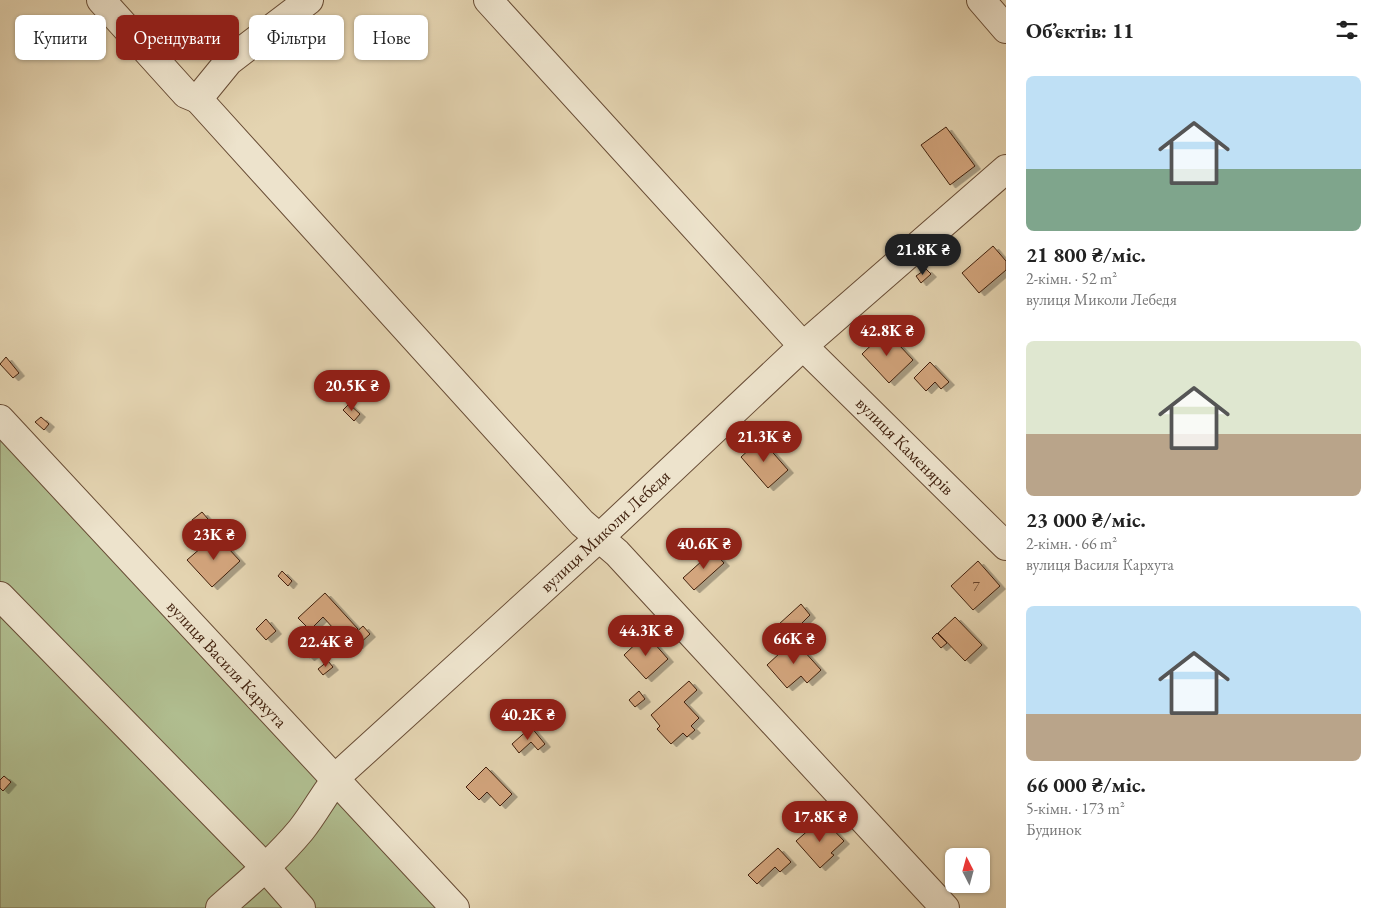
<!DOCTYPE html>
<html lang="uk">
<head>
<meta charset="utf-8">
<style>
  :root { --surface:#fff; --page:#f6f6f6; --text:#222; --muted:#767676; --accent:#8f2418 }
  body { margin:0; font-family:"EB Garamond",serif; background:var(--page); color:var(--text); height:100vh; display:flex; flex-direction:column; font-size:19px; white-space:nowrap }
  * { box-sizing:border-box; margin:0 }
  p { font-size:16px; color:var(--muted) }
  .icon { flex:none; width:28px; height:28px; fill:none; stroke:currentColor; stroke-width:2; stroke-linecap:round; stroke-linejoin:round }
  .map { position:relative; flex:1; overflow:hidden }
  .details { display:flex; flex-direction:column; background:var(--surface); width:375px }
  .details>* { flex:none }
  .top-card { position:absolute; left:15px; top:15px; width:475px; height:45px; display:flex; gap:10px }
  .needle { width:32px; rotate:354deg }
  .controls { position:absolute; left:945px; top:848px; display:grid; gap:10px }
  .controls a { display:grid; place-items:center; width:45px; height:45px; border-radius:8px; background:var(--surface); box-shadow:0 1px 4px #0004; font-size:25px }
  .price { position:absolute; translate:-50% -42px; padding:0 11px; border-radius:18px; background:var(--accent); color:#fff; font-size:16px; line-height:32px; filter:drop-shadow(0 1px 2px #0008) }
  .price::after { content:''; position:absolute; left:50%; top:30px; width:15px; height:11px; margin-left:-8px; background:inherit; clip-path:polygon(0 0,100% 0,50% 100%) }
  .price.active { background:#222; color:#fff }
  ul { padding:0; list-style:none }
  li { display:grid; align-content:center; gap:10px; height:265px; padding:0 20px }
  li span { display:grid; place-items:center; height:155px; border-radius:8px; color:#555 }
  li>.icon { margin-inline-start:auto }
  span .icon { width:90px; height:90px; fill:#fffc; stroke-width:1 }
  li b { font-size:21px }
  h2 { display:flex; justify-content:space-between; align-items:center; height:60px; padding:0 20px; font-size:21px }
  .pill { padding:0 18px; border-radius:8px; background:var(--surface); box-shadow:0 1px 4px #0004; font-size:18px; line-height:45px }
  .pill.active { background:var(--accent); color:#fff }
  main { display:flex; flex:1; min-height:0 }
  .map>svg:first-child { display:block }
  .green { fill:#b0bd8f; stroke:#786e4e }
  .building { fill:#d3a57d; stroke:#3f1f0c; filter:url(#shadow) }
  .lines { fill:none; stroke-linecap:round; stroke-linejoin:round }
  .minor-casing { stroke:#684c35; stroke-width:30 }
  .minor { stroke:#ede3cc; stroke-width:28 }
  .labels { text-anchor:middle; stroke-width:4; stroke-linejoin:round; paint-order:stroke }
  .number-label { font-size:15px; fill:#644028 }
  .street-label { font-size:18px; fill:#3f1f0c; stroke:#ede3cc }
</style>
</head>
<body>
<main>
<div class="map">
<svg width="1006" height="908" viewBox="0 0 1006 908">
  <defs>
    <filter id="shadow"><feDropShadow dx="5.5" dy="3" stdDeviation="0" flood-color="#0004"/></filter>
  </defs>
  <rect width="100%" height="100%" fill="#e4d4b1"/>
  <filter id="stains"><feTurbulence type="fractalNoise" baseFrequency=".004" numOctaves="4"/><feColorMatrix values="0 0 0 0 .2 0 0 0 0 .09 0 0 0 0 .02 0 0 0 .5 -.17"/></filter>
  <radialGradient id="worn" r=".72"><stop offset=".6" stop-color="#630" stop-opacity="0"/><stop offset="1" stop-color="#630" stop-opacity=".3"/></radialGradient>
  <path class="green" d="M 0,412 L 455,908 L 0,908 Z"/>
  <g class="building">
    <path d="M 946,127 L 975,166 L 950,185 L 921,145 Z"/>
    <path d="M 993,246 L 1006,261 L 1006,270 L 979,293 L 962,273 Z"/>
    <path d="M 926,269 L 931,274 L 921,283 L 916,276 Z"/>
    <path d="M 886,331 L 913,360 L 889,383 L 862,354 Z"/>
    <path d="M 6,357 L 19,373 L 13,378 L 0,364 Z"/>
    <path d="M 930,362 L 949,382 L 941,389 L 935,382 L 926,391 L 914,378 Z"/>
    <path d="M 349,404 L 360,414 L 354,421 L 343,410 Z"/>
    <path d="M 41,417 L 49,424 L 44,430 L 35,422 Z"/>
    <path d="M 761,439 L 788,470 L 768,488 L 741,457 Z"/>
    <path d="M 202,512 L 208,519 L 197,527 L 192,520 Z"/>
    <path d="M 216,535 L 240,561 L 212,587 L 187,560 Z"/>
    <path d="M 713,551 L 724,563 L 694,590 L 683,578 Z"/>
    <path d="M 978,561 L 1000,586 L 973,610 L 951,586 Z"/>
    <path d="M 282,571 L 292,581 L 288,586 L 278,576 Z"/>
    <path d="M 325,593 L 358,629 L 345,641 L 323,617 L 310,630 L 298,618 Z"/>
    <path d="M 801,604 L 810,615 L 802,623 L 805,627 L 795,636 L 792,632 L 776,646 L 767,635 Z"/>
    <path d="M 955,617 L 982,645 L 965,661 L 938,633 Z"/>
    <path d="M 266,619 L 276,631 L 266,640 L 256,629 Z"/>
    <path d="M 363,626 L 370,634 L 357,646 L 350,638 Z"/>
    <path d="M 937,633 L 947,643 L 941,648 L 932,638 Z"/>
    <path d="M 646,634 L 668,659 L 646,679 L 624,655 Z"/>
    <path d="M 304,637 L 316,652 L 309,658 L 296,644 Z"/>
    <path d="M 794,640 L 821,670 L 807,683 L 801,676 L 787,688 L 767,665 Z"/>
    <path d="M 328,661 L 333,667 L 323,675 L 318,669 Z"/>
    <path d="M 689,681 L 697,690 L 684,702 L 699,718 L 691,726 L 695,730 L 687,737 L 683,733 L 671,744 L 657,729 L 660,726 L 651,715 Z"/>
    <path d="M 639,691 L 645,699 L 635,707 L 629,700 Z"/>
    <path d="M 531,727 L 545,744 L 538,750 L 531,742 L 519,753 L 512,744 Z"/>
    <path d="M 486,767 L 512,794 L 500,806 L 487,792 L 479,800 L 466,787 Z"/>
    <path d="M 4,776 L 11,782 L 3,791 L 0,788 L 0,780 Z"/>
    <path d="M 819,821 L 823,825 L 826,822 L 844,841 L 831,853 L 834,855 L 820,868 L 796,841 Z"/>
    <path d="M 778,848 L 791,862 L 780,872 L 775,867 L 757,884 L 748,875 Z"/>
  </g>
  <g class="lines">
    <g class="minor-casing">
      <g id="minor">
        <path d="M 101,0 L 186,94 L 198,99 L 229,61 L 309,0"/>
        <path d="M 488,0 L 803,346 L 1006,546"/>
        <path d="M 981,0 L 1006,29"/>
        <path d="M 198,99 L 582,523 L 617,553 L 945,908"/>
        <path d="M 0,419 L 455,908"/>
        <path d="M 0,596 L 265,867 L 301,908"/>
        <path d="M 220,908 C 248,883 277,859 301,830 C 317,810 327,788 344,770 L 599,538 L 803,346 L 1006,169"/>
      </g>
    </g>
    <use href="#minor" class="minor"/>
  </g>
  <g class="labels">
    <g class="number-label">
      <text x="976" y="591">7</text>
    </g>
    <g class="street-label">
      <text transform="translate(905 446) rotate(45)" y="6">вулиця Каменярів</text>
      <text transform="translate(605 531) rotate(-43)" y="6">вулиця Миколи Лебедя</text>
      <text transform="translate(227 664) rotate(47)" y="6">вулиця Василя Кархута</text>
    </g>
  </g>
  <rect width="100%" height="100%" filter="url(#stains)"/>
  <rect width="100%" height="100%" fill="url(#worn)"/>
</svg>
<div class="controls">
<a><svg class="needle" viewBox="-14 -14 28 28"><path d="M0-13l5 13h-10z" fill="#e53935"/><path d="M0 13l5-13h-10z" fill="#767676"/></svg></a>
</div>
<b class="price active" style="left:923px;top:276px">21.8K ₴</b>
<b class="price" style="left:887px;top:357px">42.8K ₴</b>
<b class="price" style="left:352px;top:412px">20.5K ₴</b>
<b class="price" style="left:764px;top:463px">21.3K ₴</b>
<b class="price" style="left:214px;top:561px">23K ₴</b>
<b class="price" style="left:704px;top:570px">40.6K ₴</b>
<b class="price" style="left:646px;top:657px">44.3K ₴</b>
<b class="price" style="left:794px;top:665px">66K ₴</b>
<b class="price" style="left:326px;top:668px">22.4K ₴</b>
<b class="price" style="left:528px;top:741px">40.2K ₴</b>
<b class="price" style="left:820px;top:843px">17.8K ₴</b>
<div class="top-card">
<a class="pill">Купити</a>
<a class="pill active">Орендувати</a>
<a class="pill">Фільтри</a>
<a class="pill">Нове</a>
</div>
</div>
<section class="details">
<h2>Об’єктів: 11<svg class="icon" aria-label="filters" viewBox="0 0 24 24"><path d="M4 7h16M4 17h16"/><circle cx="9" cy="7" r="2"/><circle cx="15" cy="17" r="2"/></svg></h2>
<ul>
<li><span style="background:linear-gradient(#bfe0f5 60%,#7fa58c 0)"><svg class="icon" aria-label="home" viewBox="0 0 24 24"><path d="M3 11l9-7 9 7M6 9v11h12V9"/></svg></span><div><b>21 800 ₴/міс.</b><p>2-кімн. · 52 m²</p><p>вулиця Миколи Лебедя</p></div></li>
<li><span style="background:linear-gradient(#dfe7d0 60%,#b9a48a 0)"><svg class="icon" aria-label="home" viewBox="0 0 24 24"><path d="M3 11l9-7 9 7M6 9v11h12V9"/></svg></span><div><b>23 000 ₴/міс.</b><p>2-кімн. · 66 m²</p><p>вулиця Василя Кархута</p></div></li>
<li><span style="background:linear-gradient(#bfe0f5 70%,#b9a48a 0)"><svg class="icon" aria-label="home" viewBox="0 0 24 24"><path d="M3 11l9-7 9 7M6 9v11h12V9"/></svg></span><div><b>66 000 ₴/міс.</b><p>5-кімн. · 173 m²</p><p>Будинок</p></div></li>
</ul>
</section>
</main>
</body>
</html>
